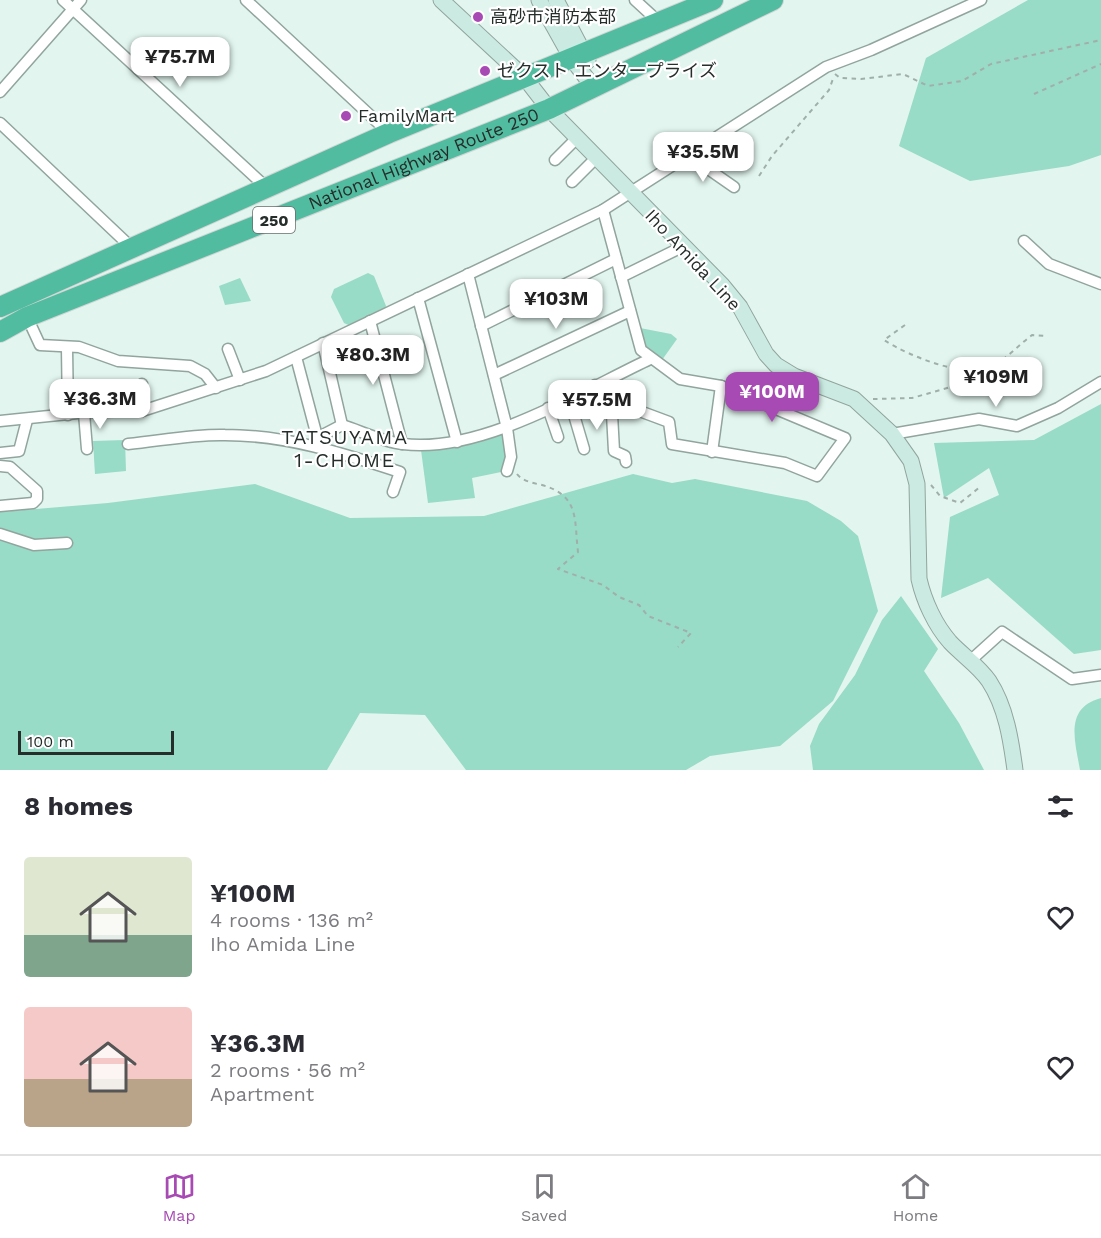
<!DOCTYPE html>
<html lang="en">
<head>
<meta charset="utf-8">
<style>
  :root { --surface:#fff; --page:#f2f2f3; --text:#2b2b33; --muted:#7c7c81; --line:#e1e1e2; --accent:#a84ab4 }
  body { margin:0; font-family:"Work Sans","Noto Sans JP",sans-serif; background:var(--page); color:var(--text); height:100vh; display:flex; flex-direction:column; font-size:22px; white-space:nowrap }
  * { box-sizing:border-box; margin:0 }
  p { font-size:20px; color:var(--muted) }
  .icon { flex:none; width:33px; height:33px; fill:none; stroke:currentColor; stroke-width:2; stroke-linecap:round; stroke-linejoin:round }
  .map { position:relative; height:770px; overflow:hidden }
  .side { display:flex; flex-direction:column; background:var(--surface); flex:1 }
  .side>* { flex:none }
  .scale { position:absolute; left:18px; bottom:15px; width:156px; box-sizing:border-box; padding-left:6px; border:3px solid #262e2b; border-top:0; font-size:16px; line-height:21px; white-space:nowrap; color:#262e2b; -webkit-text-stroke:4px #fff; paint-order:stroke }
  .price { position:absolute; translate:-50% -51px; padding:0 14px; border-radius:12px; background:#fff; color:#222; font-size:20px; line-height:39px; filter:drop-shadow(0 2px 3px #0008) }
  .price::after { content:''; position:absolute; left:50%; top:36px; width:18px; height:14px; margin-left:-9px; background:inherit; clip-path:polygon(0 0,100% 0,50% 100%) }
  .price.current { background:var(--accent); color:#fff }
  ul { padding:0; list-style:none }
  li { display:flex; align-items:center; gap:18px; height:150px; padding:0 24px }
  li span { display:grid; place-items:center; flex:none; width:168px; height:120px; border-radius:6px; color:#555 }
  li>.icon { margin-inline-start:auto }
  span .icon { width:72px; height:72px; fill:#fffc; stroke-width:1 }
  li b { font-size:26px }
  h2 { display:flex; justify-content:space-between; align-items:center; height:72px; padding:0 24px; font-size:26px }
  .menu { display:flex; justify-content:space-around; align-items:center; height:84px; border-top:2px solid var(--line); background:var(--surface); font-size:16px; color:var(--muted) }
  .menu a { display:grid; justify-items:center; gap:3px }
  .menu .current { color:var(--accent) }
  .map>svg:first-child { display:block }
  .green { fill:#98dbc6 }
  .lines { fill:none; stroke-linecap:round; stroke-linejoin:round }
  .street-casing { stroke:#91a49e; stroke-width:13 }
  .secondary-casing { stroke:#91a49e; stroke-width:17 }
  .highway-casing { stroke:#d4d5d5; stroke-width:22 }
  .path { stroke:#a0afaa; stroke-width:2; stroke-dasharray:4.5 4.5; stroke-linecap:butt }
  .street { stroke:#fff; stroke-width:10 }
  .secondary { stroke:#cbebe2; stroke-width:15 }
  .highway { stroke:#52bca0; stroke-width:20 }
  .poi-dot { fill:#a84ab4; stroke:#fff; stroke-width:2 }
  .labels { text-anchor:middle; stroke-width:4.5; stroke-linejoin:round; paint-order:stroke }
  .shield { fill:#fff; stroke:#676d6b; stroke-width:1.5 }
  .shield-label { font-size:16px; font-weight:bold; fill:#262e2b }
  .poi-label { font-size:18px; fill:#262e2b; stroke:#fff; text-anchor:start }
  .street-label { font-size:18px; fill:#262e2b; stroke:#fff }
  .neighbourhood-label { font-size:20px; letter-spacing:1.5px; fill:#262e2b; stroke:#fff }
</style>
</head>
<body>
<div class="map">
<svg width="1101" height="770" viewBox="0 0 1101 770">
  <rect width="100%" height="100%" fill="#e2f5ef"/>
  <g class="green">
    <path d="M 1028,0 L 1101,0 L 1101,155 L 1069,166 L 970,181 L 899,146 L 926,58 Z"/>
    <path d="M 368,273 L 374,276 L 386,306 L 384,312 L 353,327 L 344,323 L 331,297 L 334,289 Z"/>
    <path d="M 240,278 L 251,301 L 225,305 L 219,286 Z"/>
    <path d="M 640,328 L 671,334 L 677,339 L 662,360 L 645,348 Z"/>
    <path d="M 1101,404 L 1101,650 L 1074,654 L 988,578 L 941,598 L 950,517 L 999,495 L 989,468 L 944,498 L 934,443 L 1034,440 Z"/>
    <path d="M 503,433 L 507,454 L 501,472 L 472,478 L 475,498 L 428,503 L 421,450 L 444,449 Z"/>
    <path d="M 125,440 L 126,471 L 95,474 L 93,441 Z"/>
    <path d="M 633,474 L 672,483 L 695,479 L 807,501 L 841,521 L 858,536 L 878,611 L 833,701 L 780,746 L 710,756 L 686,770 L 466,770 L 425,715 L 360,713 L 327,770 L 0,770 L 0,512 L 108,503 L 255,484 L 350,518 L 484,516 Z"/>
    <path d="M 901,596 L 938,649 L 924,671 L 959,723 L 984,770 L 813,770 L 810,746 L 819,724 L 855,675 L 882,620 Z"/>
    <path d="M 1101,698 L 1101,770 L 1080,770 C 1075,741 1064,708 1101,698 Z"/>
  </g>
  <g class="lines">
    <g class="street-casing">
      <g id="street">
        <path d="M 63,0 L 267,188"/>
        <path d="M 246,0 L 389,133"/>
        <path d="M 635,0 L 660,23"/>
        <path d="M 0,92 L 81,0"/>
        <path d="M 0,123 L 132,248"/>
        <path d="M 688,155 L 734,187"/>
        <path d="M 555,160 L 577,138"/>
        <path d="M 572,182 L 596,158"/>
        <path d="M 1024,241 L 1049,264 L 1101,284"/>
        <path d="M 468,274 L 507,428 L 511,457 L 507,471"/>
        <path d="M 621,277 L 684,246"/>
        <path d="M 418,298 L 457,442"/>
        <path d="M 27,317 L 40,345 L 79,347 L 118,361 L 190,366 L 205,374 L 216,388"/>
        <path d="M 370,321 L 402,444"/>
        <path d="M 481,326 L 616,259"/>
        <path d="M 323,343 L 342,425"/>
        <path d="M 67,348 L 68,415"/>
        <path d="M 228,349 L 240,380"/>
        <path d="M 296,357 L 319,444"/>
        <path d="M 494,375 L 630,311"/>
        <path d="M 595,385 L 610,400 L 669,422 L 672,444 L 785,463 L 817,476 L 845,438 L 721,386 L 680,379 L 641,350 L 603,210"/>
        <path d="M 586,390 L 612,414 L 614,451 L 625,456 L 626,462"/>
        <path d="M 569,398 L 584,449"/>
        <path d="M 548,408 L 558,437"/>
        <path d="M 142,411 L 142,384"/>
        <path d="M 84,413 L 87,449"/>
        <path d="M 0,421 L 88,412 L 142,411 L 266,371 L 603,210 L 826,67 L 871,50 L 981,0"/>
        <path d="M 892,434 L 979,419 L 1017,426 L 1058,408 L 1101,382"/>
        <path d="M 317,438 L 342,425 C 361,431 383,442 403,444 C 481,454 580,392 650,359"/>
        <path d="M 128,444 C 160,441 193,434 225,435 C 286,435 342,453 400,472 L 393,492"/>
        <path d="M 712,452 L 721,386"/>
        <path d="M 0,453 L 19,451 L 27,420"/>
        <path d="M 0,466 L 10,467 L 37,491 L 37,499 L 33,503 L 0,506"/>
        <path d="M 0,534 L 34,545 L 67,543"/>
        <path d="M 970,661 L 1002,632 L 1072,679 L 1101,675"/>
      </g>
    </g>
    <g class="secondary-casing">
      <g id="secondary">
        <path d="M 441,0 L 525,78 L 549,109 L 722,285 L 740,307 L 766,354 L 776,365 L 794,376 L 854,399 L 892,434 L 911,461 L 917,484 L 919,579 C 924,601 935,625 950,642 C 962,655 979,666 989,681 C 1006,707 1011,740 1015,770"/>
        <path d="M 539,0 L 572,59 L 594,88"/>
        <path d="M 556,0 L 588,61"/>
      </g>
    </g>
    <g class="highway-casing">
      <g id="highway">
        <path d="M 0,307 L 389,133 L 713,0"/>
        <path id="s1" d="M 0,332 L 27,317 L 549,109 L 773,0"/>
      </g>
    </g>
    <g class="path">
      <path d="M 835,74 L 840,78 L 861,79 L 903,74 L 928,86 L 962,81 L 991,64 L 1101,40"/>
      <path d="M 1034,94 L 1101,64"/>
      <path d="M 759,176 L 772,156 L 829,90 L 834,76"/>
      <path d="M 905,325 L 884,340 C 909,356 968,381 995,365 C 1008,357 1020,344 1032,335 L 1047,336"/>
      <path d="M 873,399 L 912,398 L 965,383 L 972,372"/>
      <path d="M 517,474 C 522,481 533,483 542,485 C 580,496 574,519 578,552 L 558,569 L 603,585 L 619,597 L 639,605 L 648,616 L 691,633 L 678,647"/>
      <path d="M 931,485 L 940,496 L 960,503 L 980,487"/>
    </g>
    <use href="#street" class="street"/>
    <use href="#secondary" class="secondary"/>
    <use href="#highway" class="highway"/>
  </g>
  <g class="poi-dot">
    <circle cx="478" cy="17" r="6"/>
    <circle cx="485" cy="71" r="6"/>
    <circle cx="346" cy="116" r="6"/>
  </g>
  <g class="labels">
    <rect class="shield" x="253" y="207" width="42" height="26" rx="4.5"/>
    <g class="shield-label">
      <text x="274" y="226">250</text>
    </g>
    <g class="poi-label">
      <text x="490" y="23">高砂市消防本部</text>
      <text x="497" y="77">ゼクスト エンタープライズ</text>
      <text x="358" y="122">FamilyMart</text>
    </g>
    <g class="street-label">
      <text dy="6" stroke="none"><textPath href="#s1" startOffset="458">National Highway Route 250</textPath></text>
      <text transform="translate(693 260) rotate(47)" y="6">Iho Amida Line</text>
    </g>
    <g class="neighbourhood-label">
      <text x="345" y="444">TATSUYAMA<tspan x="345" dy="23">1-CHOME</tspan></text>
    </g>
  </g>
</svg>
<div class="scale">100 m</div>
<b class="price" style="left:180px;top:88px">¥75.7M</b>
<b class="price" style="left:703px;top:183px">¥35.5M</b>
<b class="price" style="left:556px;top:330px">¥103M</b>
<b class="price" style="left:373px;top:386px">¥80.3M</b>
<b class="price" style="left:996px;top:408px">¥109M</b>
<b class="price current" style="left:772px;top:423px">¥100M</b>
<b class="price" style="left:100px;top:430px">¥36.3M</b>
<b class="price" style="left:597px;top:431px">¥57.5M</b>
</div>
<section class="side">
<h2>8 homes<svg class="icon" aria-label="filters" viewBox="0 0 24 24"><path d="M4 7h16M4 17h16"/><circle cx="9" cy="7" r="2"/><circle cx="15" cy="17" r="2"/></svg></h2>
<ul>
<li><span style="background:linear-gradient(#dfe7d0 65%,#7fa58c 0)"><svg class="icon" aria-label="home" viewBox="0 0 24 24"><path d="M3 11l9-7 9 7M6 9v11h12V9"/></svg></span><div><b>¥100M</b><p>4 rooms · 136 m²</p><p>Iho Amida Line</p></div><svg class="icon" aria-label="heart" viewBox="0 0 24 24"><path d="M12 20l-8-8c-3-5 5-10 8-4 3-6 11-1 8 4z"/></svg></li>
<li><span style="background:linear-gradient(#f6c9c9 60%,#b9a48a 0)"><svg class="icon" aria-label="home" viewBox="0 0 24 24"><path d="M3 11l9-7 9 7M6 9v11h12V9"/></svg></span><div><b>¥36.3M</b><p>2 rooms · 56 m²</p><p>Apartment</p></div><svg class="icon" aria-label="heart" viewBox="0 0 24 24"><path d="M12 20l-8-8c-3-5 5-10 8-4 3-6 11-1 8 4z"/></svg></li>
</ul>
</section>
<nav class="menu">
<a class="current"><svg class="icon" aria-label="map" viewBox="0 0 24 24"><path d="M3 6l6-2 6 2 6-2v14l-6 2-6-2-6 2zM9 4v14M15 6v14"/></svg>Map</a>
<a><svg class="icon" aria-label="saved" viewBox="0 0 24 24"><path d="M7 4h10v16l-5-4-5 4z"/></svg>Saved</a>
<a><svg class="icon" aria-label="home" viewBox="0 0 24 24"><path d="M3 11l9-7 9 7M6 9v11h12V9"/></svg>Home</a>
</nav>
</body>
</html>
